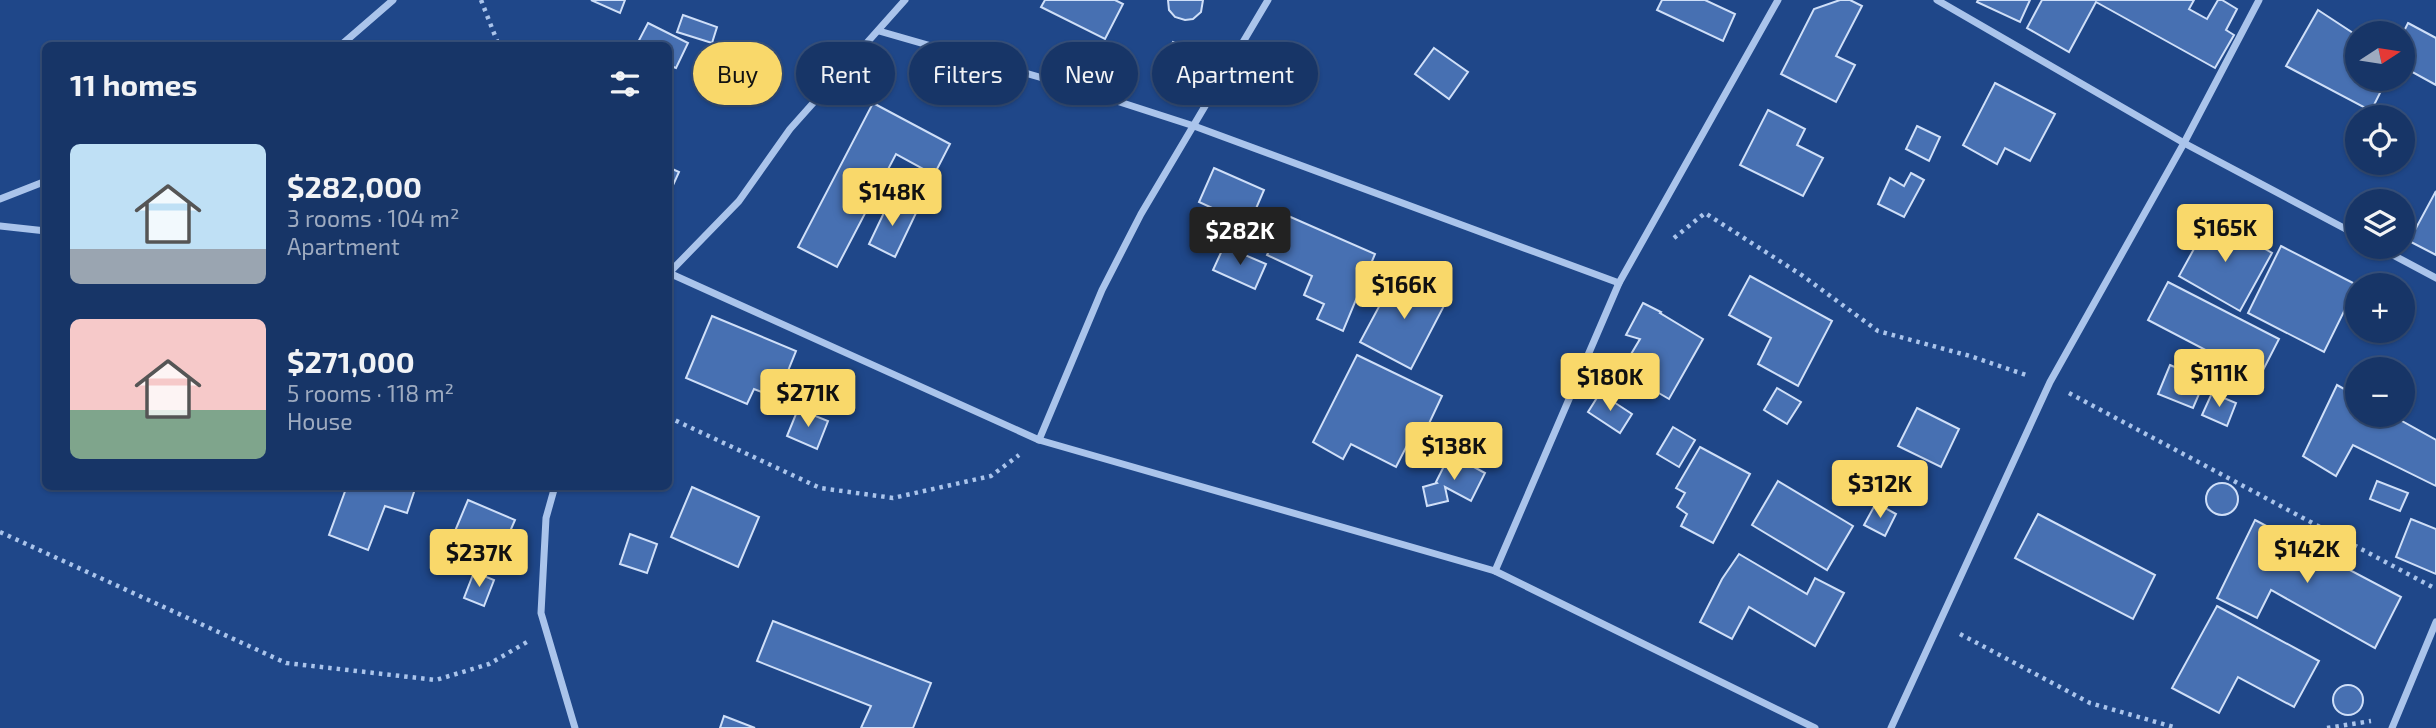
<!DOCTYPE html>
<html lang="en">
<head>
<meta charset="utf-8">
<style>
  :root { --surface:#173567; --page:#244070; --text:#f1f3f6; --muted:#9eabc0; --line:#36507b; --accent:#f9d86a }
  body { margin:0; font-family:"Exo 2",sans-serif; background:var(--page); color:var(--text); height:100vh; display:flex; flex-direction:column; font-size:26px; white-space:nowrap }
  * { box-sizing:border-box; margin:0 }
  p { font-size:23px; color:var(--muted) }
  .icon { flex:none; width:38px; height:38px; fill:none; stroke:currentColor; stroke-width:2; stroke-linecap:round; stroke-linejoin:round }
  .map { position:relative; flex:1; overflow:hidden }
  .side { position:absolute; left:42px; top:42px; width:630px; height:448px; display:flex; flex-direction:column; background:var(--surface); border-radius:10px; box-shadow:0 2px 5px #0004,0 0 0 2px var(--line) }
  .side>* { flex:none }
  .hud { position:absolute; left:693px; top:42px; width:665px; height:63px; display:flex; gap:14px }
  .needle { width:46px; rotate:78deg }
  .controls { position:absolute; left:2345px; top:21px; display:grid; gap:14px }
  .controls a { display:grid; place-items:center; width:70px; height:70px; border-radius:50%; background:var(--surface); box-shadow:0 2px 5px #0004,0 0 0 2px var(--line); font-size:35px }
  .price { position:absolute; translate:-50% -60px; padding:0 16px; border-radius:7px; background:var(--accent); color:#111; font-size:23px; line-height:46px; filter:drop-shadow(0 2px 4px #0008) }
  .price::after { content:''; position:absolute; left:50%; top:42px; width:21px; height:16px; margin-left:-10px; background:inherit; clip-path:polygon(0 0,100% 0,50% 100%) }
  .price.on { background:#222; color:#fff }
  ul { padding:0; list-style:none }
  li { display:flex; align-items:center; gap:21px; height:175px; padding:0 28px }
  li span { display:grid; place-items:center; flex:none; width:196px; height:140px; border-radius:10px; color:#555 }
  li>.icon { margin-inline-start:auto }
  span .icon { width:84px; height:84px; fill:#fffc; stroke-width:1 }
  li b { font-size:30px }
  h2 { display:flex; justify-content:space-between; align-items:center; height:84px; padding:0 28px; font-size:30px }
  .chip { padding:0 24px; border-radius:32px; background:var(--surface); box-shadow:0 2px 5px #0004,0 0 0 2px var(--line); font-size:24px; line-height:63px }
  .chip.on { background:var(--accent); color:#111 }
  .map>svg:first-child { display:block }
  .building { fill:#4770b2; stroke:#cfdff8; stroke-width:2 }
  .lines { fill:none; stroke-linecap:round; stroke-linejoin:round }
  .path { stroke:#aac4eb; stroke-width:4.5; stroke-dasharray:3.5 5; stroke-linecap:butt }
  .street { stroke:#aac4eb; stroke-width:7 }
</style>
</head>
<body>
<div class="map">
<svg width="2436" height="728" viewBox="0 0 2436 728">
  <rect width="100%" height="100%" fill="#1f4789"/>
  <g class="building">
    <path d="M 591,0 L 625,0 L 620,13 Z"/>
    <path d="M 1045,0 L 1115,0 L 1123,4 L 1105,39 L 1041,7 Z"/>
    <path d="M 1203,0 L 1201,12 L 1193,19 L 1185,20 L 1175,17 L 1169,10 L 1168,0 Z"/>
    <path d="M 1662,0 L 1705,0 L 1735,14 L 1723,41 L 1657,10 Z"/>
    <path d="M 1840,0 L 1850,0 L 1862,6 L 1836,56 L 1855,65 L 1836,102 L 1781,74 L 1814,9 Z"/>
    <path d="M 1978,0 L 2030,0 L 2020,22 L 1977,2 Z"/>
    <path d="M 2042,0 L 2194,0 L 2189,9 L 2207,19 L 2218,0 L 2222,0 L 2237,9 L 2226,30 L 2234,35 L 2215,68 L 2096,2 L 2069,52 L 2027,28 Z"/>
    <path d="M 2318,10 L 2353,33 L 2351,48 L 2357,51 L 2357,79 L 2387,79 L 2371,111 L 2286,66 Z"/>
    <path d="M 683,15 L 717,27 L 712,43 L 677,32 Z"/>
    <path d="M 648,23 L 688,43 L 676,68 L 668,65 L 668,46 L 636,46 Z"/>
    <path d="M 2408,23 L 2436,38 L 2436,85 L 2403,67 L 2403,33 Z"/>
    <path d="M 1173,42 L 1211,61 L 1199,86 L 1161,66 Z"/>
    <path d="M 1434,48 L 1468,72 L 1449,99 L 1415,74 Z"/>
    <path d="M 1995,83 L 2055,114 L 2030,161 L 2005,148 L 1997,164 L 1963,145 Z"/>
    <path d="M 873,103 L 950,144 L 934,175 L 896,154 L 837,267 L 798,247 Z"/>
    <path d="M 1768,110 L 1805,129 L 1797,145 L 1823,158 L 1803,196 L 1740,165 Z"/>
    <path d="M 1917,126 L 1940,137 L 1929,161 L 1906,149 Z"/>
    <path d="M 668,167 L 679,172 L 669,194 L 668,194 Z"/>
    <path d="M 1214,168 L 1264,190 L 1249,225 L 1199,202 Z"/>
    <path d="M 1911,173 L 1924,180 L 1904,217 L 1878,204 L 1890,178 L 1904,186 Z"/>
    <path d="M 2436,191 L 2436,255 L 2409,241 Z"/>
    <path d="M 890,200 L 916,213 L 895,257 L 869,244 Z"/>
    <path d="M 1286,215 L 1375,254 L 1343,331 L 1317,319 L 1324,304 L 1304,295 L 1312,276 L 1267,255 Z"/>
    <path d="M 2211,218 L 2272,253 L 2240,311 L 2179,276 Z"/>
    <path d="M 1224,246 L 1266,264 L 1255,289 L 1213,270 Z"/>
    <path d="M 2281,246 L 2357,285 L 2324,352 L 2248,313 Z"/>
    <path d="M 1397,273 L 1447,300 L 1411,369 L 1360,342 Z"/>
    <path d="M 1750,276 L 1832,321 L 1798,386 L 1758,364 L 1771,338 L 1729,315 Z"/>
    <path d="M 2168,282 L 2279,339 L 2259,378 L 2148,320 Z"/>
    <path d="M 1643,303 L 1661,312 L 1660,313 L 1703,339 L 1669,399 L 1621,371 L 1640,339 L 1626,335 Z"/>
    <path d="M 712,316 L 796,351 L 777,398 L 754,389 L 747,404 L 686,378 Z"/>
    <path d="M 1357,355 L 1442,396 L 1425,432 L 1416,428 L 1396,467 L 1351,444 L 1343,459 L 1313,442 Z"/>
    <path d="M 2170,365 L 2205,380 L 2193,408 L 2158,394 Z"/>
    <path d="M 2337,385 L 2357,396 L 2357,415 L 2391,415 L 2436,440 L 2436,486 L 2353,445 L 2336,476 L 2303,456 Z"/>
    <path d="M 1777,388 L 1801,402 L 1787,424 L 1764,410 Z"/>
    <path d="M 1600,393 L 1632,414 L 1620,433 L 1588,412 Z"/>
    <path d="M 2212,393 L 2236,403 L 2227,426 L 2202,415 Z"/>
    <path d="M 1917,408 L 1959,429 L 1941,467 L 1898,446 Z"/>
    <path d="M 798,409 L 828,421 L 817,449 L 787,436 Z"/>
    <path d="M 1673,427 L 1695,440 L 1679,467 L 1657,454 Z"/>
    <path d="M 1700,447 L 1750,474 L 1713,543 L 1681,526 L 1687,514 L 1677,507 L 1685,493 L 1676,488 Z"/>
    <path d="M 1450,454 L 1485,473 L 1471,501 L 1445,487 L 1448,501 L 1427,506 L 1423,487 L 1437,483 L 1436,482 Z"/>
    <path d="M 1778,481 L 1853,526 L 1827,570 L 1752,525 Z"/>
    <path d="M 2377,481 L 2408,493 L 2400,511 L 2370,499 Z"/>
    <circle cx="2222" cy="499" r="16"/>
    <path d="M 347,486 L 416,486 L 407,513 L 385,506 L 368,550 L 329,535 Z"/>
    <path d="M 692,487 L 759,517 L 738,567 L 671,537 Z"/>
    <path d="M 468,500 L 515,520 L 501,552 L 455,531 Z"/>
    <path d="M 1876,503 L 1896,514 L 1885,536 L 1864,525 Z"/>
    <path d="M 2038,514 L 2155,575 L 2133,619 L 2015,558 Z"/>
    <path d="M 2411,519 L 2436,529 L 2436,574 L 2396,557 Z"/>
    <path d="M 2255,520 L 2401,597 L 2375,648 L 2271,590 L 2257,618 L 2217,598 Z"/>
    <path d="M 630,534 L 657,544 L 647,573 L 620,564 Z"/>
    <path d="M 1739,554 L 1807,594 L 1815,578 L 1844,593 L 1815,646 L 1749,607 L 1732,639 L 1700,622 L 1722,579 Z"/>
    <path d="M 474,572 L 494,580 L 484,606 L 464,598 Z"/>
    <path d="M 2217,606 L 2319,661 L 2294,707 L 2238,677 L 2219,713 L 2172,688 Z"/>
    <path d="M 773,621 L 931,683 L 913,728 L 861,728 L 871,706 L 757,661 Z"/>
    <circle cx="2348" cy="700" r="15"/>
    <path d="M 724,716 L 755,728 L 720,728 Z"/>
  </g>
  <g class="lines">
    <g class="path">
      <path d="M 481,0 L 499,46"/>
      <path d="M 1674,238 L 1705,213 L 1803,276 L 1878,331 L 1970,356 L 2029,376"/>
      <path d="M 2069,393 L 2436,589"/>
      <path d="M 668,417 L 820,488 L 893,498 L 991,476 L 1019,455"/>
      <path d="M 0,532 L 286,663 L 436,680 L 489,664 L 527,642"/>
      <path d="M 1960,634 L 2090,703 L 2177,728"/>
      <path d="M 2327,728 L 2371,721"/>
    </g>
    <g class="street">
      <path d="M 1937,0 L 2184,143 L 2357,235"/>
      <path d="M 879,31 L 1067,85 L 1194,126 L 1619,283"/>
      <path d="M 340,46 L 393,0"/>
      <path d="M 0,199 L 46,181"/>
      <path d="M 0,226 L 46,231"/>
      <path d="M 2378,247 L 2436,278"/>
      <path d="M 669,273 L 1039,440 L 1495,571 L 1815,728"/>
      <path d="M 668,274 L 739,201 L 790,129 L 905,0"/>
      <path d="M 1039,440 L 1102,290 L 1141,214 L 1268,0"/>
      <path d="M 555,486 L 546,518 L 541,613 L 575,728"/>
      <path d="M 1495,571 L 1619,283 L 1778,0"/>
      <path d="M 1891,728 L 2050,382 L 2184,143 L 2259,0"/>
      <path d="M 2392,728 L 2436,622"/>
    </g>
  </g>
</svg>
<div class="controls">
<a><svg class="needle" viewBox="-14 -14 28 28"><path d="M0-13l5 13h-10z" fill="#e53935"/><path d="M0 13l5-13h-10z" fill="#9eabc0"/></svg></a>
<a><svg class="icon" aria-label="locate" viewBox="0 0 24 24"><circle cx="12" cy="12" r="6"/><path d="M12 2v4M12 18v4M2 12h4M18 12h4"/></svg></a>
<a><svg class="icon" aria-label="layers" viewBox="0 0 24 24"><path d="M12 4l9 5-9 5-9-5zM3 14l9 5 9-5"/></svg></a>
<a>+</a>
<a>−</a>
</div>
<b class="price" style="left:892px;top:228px">$148K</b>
<b class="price" style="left:2225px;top:264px">$165K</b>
<b class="price on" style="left:1240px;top:267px">$282K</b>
<b class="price" style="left:1404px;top:321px">$166K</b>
<b class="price" style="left:2219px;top:409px">$111K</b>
<b class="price" style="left:1610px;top:413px">$180K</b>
<b class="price" style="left:808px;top:429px">$271K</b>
<b class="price" style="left:1454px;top:482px">$138K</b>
<b class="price" style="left:1880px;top:520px">$312K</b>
<b class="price" style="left:2307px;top:585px">$142K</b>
<b class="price" style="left:479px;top:589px">$237K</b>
<div class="hud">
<a class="chip on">Buy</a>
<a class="chip">Rent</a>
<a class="chip">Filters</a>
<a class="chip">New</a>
<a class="chip">Apartment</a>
</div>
<section class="side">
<h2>11 homes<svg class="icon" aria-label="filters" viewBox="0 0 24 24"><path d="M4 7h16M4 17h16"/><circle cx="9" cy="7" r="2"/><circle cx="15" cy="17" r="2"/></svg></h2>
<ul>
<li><span style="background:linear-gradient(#bfe0f5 75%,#9aa5b1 0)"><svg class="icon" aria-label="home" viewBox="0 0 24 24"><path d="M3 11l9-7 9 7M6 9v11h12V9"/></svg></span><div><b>$282,000</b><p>3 rooms · 104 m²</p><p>Apartment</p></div></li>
<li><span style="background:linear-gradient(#f6c9c9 65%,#7fa58c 0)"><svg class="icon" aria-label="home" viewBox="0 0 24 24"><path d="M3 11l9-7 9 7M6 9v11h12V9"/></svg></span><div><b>$271,000</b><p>5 rooms · 118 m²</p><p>House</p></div></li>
</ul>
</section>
</div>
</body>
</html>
